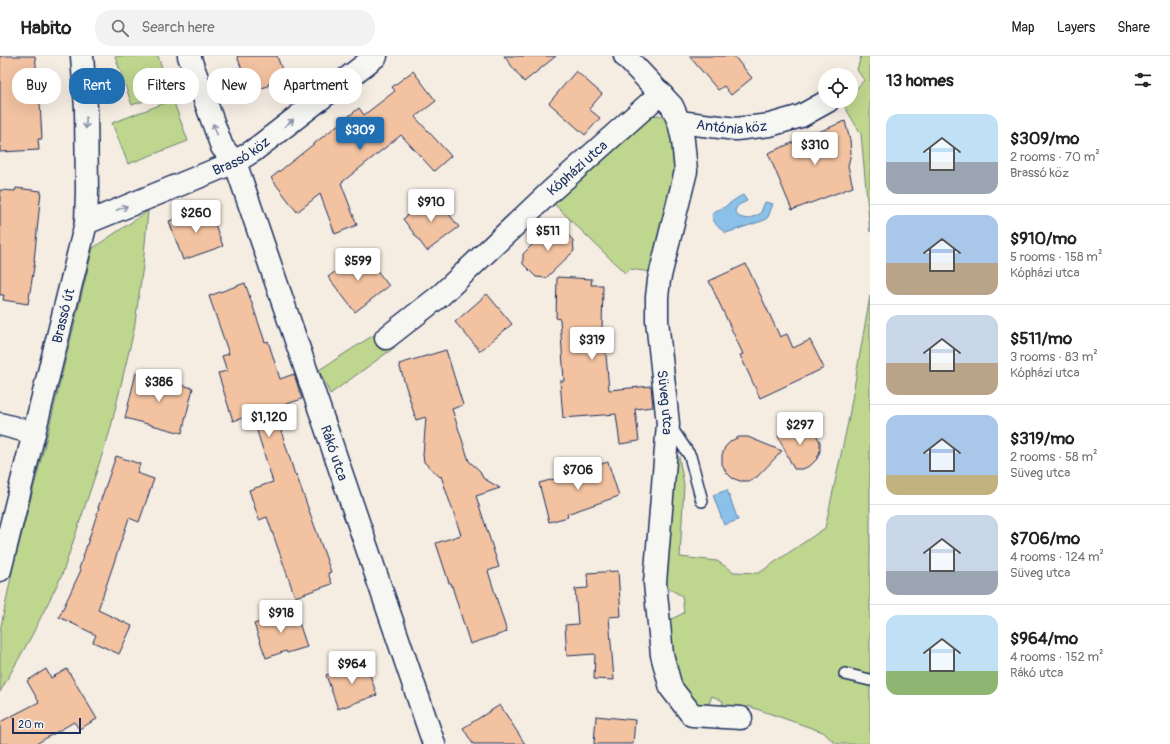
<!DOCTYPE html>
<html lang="en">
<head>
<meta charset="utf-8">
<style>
  :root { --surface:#fff; --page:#f2f2f2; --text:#222; --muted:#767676; --line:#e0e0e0; --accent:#1f6fb2 }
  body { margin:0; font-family:Pangolin,sans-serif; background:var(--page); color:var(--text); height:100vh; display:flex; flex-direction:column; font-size:15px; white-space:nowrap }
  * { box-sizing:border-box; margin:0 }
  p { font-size:13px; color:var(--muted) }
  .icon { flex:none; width:22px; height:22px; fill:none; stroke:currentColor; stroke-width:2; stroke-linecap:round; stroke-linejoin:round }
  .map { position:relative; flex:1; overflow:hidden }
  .sheet { display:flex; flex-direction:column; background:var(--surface); width:300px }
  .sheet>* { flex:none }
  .guide { position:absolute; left:12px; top:12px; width:380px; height:36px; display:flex; gap:8px }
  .controls { position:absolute; left:818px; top:12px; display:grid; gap:8px }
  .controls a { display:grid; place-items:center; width:40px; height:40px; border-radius:50%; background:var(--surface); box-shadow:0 4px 16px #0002; font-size:20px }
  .scale { position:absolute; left:12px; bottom:10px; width:69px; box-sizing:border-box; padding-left:4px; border:2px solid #1b2f5e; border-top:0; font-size:11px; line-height:14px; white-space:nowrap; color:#1b2f5e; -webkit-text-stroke:3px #f6f6f2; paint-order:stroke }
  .price { position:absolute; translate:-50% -34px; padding:0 9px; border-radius:4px; background:#fff; color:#222; font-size:13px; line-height:26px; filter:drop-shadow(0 1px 2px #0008) }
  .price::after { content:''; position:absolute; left:50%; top:24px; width:12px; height:9px; margin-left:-6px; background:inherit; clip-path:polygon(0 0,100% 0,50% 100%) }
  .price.on { background:var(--accent); color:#fff }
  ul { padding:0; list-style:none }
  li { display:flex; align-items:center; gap:12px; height:100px; padding:0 16px }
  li+li { border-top:1px solid var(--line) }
  li span { display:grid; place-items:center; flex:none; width:112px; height:80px; border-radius:12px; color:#555 }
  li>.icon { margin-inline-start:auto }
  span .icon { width:48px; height:48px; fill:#fffc; stroke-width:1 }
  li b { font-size:17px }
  h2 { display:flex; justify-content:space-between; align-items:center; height:48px; padding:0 16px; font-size:17px }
  .pill { padding:0 14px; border-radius:16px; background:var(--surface); box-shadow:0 4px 16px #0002; font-size:14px; line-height:36px }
  .pill.on { background:var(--accent); color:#fff }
  header { display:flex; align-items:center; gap:24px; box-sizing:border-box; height:56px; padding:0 20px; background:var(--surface); border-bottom:1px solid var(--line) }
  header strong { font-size:19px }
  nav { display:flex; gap:22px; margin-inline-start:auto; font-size:14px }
  .search { width:280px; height:36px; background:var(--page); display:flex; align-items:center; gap:10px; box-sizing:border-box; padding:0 14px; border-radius:16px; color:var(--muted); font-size:15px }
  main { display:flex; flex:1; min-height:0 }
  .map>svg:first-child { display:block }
  .green { fill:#bed68d; stroke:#6c8276 }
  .water { fill:#8bc1e9; stroke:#5e87b1 }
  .building { fill:#f2c2a1; stroke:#1b2f5e }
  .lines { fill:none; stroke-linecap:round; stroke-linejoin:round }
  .lane-casing { stroke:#1b2f5e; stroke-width:14 }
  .street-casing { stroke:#1b2f5e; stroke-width:25 }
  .lane { stroke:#f6f6f2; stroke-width:11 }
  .street { stroke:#f6f6f2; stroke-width:22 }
  .oneway { stroke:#8892a8 }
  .labels { text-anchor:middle; stroke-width:3; stroke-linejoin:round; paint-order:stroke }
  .street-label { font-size:14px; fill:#1b2f5e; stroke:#f6f6f2 }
</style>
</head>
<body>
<header>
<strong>Habito</strong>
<div class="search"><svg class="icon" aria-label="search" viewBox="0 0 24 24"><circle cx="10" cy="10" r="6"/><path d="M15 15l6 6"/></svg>Search here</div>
<nav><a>Map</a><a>Layers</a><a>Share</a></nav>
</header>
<main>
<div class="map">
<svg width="870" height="688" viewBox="0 0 870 688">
  <rect width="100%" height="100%" fill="#f5ece2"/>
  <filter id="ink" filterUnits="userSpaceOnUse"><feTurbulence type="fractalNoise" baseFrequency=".025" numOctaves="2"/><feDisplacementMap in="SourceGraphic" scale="8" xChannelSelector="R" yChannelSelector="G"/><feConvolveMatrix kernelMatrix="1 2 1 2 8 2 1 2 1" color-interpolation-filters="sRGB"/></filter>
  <g filter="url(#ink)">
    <g class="green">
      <path d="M 115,0 L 158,0 L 170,36 L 132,49 Z"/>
      <path d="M 861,0 L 870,0 L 870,176 L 861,78 L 843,48 L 846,45 L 851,45 L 851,39 L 864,24 L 857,14 Z"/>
      <path d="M 173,44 L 188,85 L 128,108 L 112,67 Z"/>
      <path d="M 659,59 L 668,65 L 677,91 L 677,122 L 651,216 L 630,213 L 625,217 L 553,147 L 645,61 Z"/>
      <path d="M 148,155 L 143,210 L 134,274 L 110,375 L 62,519 L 31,581 L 0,636 L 0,575 L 13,511 L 45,388 L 93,192 Z"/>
      <path d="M 870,240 L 870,688 L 836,688 L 823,676 L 748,650 L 744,656 L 721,657 L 723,645 L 712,640 L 707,653 L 697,654 L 676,631 L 667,565 L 684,557 L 682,540 L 668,532 L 664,524 L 675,400 L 679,401 L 684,429 L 680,501 L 717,505 L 734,516 L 759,517 L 825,472 L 848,366 Z"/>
      <path d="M 380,275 L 395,291 L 330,338 L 319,314 Z"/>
    </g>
    <g class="water">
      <path d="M 743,139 L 747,145 C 742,148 737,148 735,155 L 739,161 L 747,163 L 760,158 L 765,146 L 773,148 L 768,161 L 765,164 L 726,177 C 719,172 713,168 712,158 C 716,153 721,154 726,150 C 732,146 736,142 743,139 Z"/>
      <path d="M 727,434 L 738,464 L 724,469 L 713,439 Z"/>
    </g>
    <g class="building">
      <path d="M 0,0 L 35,0 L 40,46 L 42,83 L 38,83 L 39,94 L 0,96 Z"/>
      <path d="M 237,0 L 277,0 L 285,22 L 268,28 L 268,30 L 250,36 Z"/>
      <path d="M 504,0 L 556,0 L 524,26 Z"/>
      <path d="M 689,0 L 734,0 L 752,22 L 731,39 L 724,30 L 718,34 Z"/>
      <path d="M 413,15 L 436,45 L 415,61 L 451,100 L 434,115 L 401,79 L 341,127 L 357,169 L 335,178 L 320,138 L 297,156 L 271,122 L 359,52 L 364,59 L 395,35 L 392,31 Z"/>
      <path d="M 576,15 L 602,38 L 589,53 L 600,62 L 585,79 L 549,47 Z"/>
      <path d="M 845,65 L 850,84 L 851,97 L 848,110 L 853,131 L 792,154 L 768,97 Z"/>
      <path d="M 16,132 L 41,135 L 34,205 L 35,205 L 28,248 L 3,244 L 4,239 L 0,239 L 0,134 L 15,135 Z"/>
      <path d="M 434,139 L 459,171 L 427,195 L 403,163 Z"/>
      <path d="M 209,152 L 223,190 L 183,204 L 169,165 Z"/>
      <path d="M 550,171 L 561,172 L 573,184 L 574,195 L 546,222 L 536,221 L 523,208 L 523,198 Z"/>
      <path d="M 362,195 L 389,230 L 355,256 L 328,221 Z"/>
      <path d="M 746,208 L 780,281 L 787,278 L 793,292 L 810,284 L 824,312 L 760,342 L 740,299 L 743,298 L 709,225 Z"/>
      <path d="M 557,221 L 592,223 L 591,229 L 603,229 L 602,275 L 604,275 L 609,334 L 651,330 L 653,351 L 635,353 L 639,385 L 620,388 L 616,358 L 563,362 L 560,325 L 564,325 L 560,263 L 556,262 Z"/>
      <path d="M 245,227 L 265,286 L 268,285 L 280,323 L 294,318 L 302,343 L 274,352 L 295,419 L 296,418 L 331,516 L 328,517 L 332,528 L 295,541 L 267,461 L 259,464 L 249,434 L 273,426 L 252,359 L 233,365 L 218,317 L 227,315 L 222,300 L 229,298 L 209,240 Z"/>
      <path d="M 487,238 L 512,268 L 480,295 L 455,266 Z"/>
      <path d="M 446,294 L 463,349 L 452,353 L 469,405 L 480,415 L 483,422 L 500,432 L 476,440 L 499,511 L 488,515 L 507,576 L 470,588 L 451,527 L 449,527 L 436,487 L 461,479 L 441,420 L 440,421 L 424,406 L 423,399 L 426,361 L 416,364 L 399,308 Z"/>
      <path d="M 136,317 L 193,332 L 182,377 L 125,362 Z"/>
      <path d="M 793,369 L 801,369 L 809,372 L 816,378 L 820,386 L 820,395 L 817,403 L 811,409 L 803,413 L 794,413 L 778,380 L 785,373 Z"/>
      <path d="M 739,381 L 748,381 L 782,395 L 757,421 L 749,425 L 740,425 L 732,422 L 726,416 L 722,408 L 722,399 L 725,391 L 731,385 Z"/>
      <path d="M 116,400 L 140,408 L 137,417 L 154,423 L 139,466 L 129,462 L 98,554 L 132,570 L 119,598 L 93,586 L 96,579 L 59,561 L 81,514 L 79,513 L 99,452 L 98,452 Z"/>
      <path d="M 608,406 L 619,440 L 567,458 L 568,461 L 549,466 L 539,427 L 573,418 L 572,417 Z"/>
      <path d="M 618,515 L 621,560 L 609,561 L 614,624 L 594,623 L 595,598 L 567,600 L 565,569 L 578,568 L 575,533 L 588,532 L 587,517 Z"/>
      <path d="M 295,554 L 307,591 L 287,597 L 286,595 L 266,602 L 254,568 Z"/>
      <path d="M 365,605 L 377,639 L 338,653 L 326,619 Z"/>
      <path d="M 46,613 L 51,622 L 67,613 L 97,663 L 79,673 L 74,666 L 36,688 L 0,688 L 0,666 L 39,646 L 27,625 Z"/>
      <path d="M 500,649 L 525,688 L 473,688 L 463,672 Z"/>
      <path d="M 596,660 L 635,664 L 633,688 L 594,688 Z"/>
    </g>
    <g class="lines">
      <g class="lane-casing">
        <g id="lane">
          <path d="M 670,370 L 690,400 L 702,445"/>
          <path d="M 845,618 L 870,624"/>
        </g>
      </g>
      <g class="street-casing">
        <g id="street">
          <path id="s1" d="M 189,0 L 222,91 L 235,106 L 434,688"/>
          <path id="s2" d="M 625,0 L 672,50 L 679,66 L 683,84 L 686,115 L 659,224 L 657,241 L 657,264 L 668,368 L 655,527 L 662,599 L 671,632 L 692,659 L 741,662"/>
          <path id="s3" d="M 679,66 L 736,73 L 770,69 L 801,60 L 828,45"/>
          <path id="s4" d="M 86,167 L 235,106 L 253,95 L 376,0"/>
          <path id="s5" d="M 386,282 L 441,239 L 551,135 L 661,37"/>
          <path d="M 0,368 L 34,377"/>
          <path id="s6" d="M 0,514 L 86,167 L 87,136 L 86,52 L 82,0"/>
        </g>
      </g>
      <use href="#lane" class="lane"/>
      <use href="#street" class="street"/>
    </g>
    <defs><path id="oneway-shaft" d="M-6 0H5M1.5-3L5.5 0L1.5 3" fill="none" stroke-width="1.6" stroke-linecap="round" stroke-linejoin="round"/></defs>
    <g class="oneway">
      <use href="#oneway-shaft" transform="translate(86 67) rotate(91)"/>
      <use href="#oneway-shaft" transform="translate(289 67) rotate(-38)"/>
      <use href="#oneway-shaft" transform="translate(215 73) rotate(-111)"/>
      <use href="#oneway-shaft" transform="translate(122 152) rotate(-22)"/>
    </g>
  </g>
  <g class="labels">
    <g class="street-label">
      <text dy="5" stroke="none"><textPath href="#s3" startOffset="53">Antónia köz</textPath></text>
      <text dy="5" stroke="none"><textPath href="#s4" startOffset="169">Brassó köz</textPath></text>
      <text dy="5" stroke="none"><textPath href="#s5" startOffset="256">Kópházi utca</textPath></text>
      <text dy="5" stroke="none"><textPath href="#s6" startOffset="262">Brassó út</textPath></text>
      <text dy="5" stroke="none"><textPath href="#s2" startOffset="371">Süveg utca</textPath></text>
      <text dy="5" stroke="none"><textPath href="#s1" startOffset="424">Rákó utca</textPath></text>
    </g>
  </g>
</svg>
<div class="controls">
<a><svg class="icon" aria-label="locate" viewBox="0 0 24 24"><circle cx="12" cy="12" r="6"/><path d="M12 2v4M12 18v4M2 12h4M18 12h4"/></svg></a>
</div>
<div class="scale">20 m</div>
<b class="price on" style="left:360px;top:95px">$309</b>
<b class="price" style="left:815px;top:110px">$310</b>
<b class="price" style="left:431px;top:167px">$910</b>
<b class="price" style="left:196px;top:178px">$260</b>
<b class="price" style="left:548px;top:196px">$511</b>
<b class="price" style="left:358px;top:226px">$599</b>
<b class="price" style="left:592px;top:305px">$319</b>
<b class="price" style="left:159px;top:347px">$386</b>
<b class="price" style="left:269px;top:382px">$1,120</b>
<b class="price" style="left:800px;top:390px">$297</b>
<b class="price" style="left:578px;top:435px">$706</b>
<b class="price" style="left:281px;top:578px">$918</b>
<b class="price" style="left:352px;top:629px">$964</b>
<div class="guide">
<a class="pill">Buy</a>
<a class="pill on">Rent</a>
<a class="pill">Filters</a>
<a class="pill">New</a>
<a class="pill">Apartment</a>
</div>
</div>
<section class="sheet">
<h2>13 homes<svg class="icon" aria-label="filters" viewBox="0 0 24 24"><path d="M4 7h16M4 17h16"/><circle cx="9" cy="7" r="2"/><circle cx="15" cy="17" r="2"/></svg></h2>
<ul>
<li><span style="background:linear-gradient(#bfe0f5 60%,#9aa5b1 0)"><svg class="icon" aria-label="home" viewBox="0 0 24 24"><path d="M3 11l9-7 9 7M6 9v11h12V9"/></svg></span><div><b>$309/mo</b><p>2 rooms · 70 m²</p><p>Brassó köz</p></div></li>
<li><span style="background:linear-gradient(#a9c7e8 60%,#b9a48a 0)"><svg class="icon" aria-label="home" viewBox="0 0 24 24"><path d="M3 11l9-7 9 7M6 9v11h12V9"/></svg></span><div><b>$910/mo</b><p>5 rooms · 158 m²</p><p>Kópházi utca</p></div></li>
<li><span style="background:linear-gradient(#c9d6e8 60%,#b9a48a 0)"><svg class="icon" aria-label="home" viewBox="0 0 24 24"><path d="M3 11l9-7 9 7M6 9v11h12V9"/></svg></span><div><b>$511/mo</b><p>3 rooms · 83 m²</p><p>Kópházi utca</p></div></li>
<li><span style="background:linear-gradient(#a9c7e8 75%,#c2b280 0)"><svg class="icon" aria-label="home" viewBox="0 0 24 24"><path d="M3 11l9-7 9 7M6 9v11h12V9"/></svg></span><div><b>$319/mo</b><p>2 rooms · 58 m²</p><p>Süveg utca</p></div></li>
<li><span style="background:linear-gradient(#c9d6e8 70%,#9aa5b1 0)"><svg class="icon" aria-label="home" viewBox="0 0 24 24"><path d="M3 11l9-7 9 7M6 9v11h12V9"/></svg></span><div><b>$706/mo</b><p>4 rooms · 124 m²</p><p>Süveg utca</p></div></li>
<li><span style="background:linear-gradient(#bfe0f5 70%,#8fb573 0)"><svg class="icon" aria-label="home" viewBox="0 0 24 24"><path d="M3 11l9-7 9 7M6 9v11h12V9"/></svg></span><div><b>$964/mo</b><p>4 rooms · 152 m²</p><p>Rákó utca</p></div></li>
</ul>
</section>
</main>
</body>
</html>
